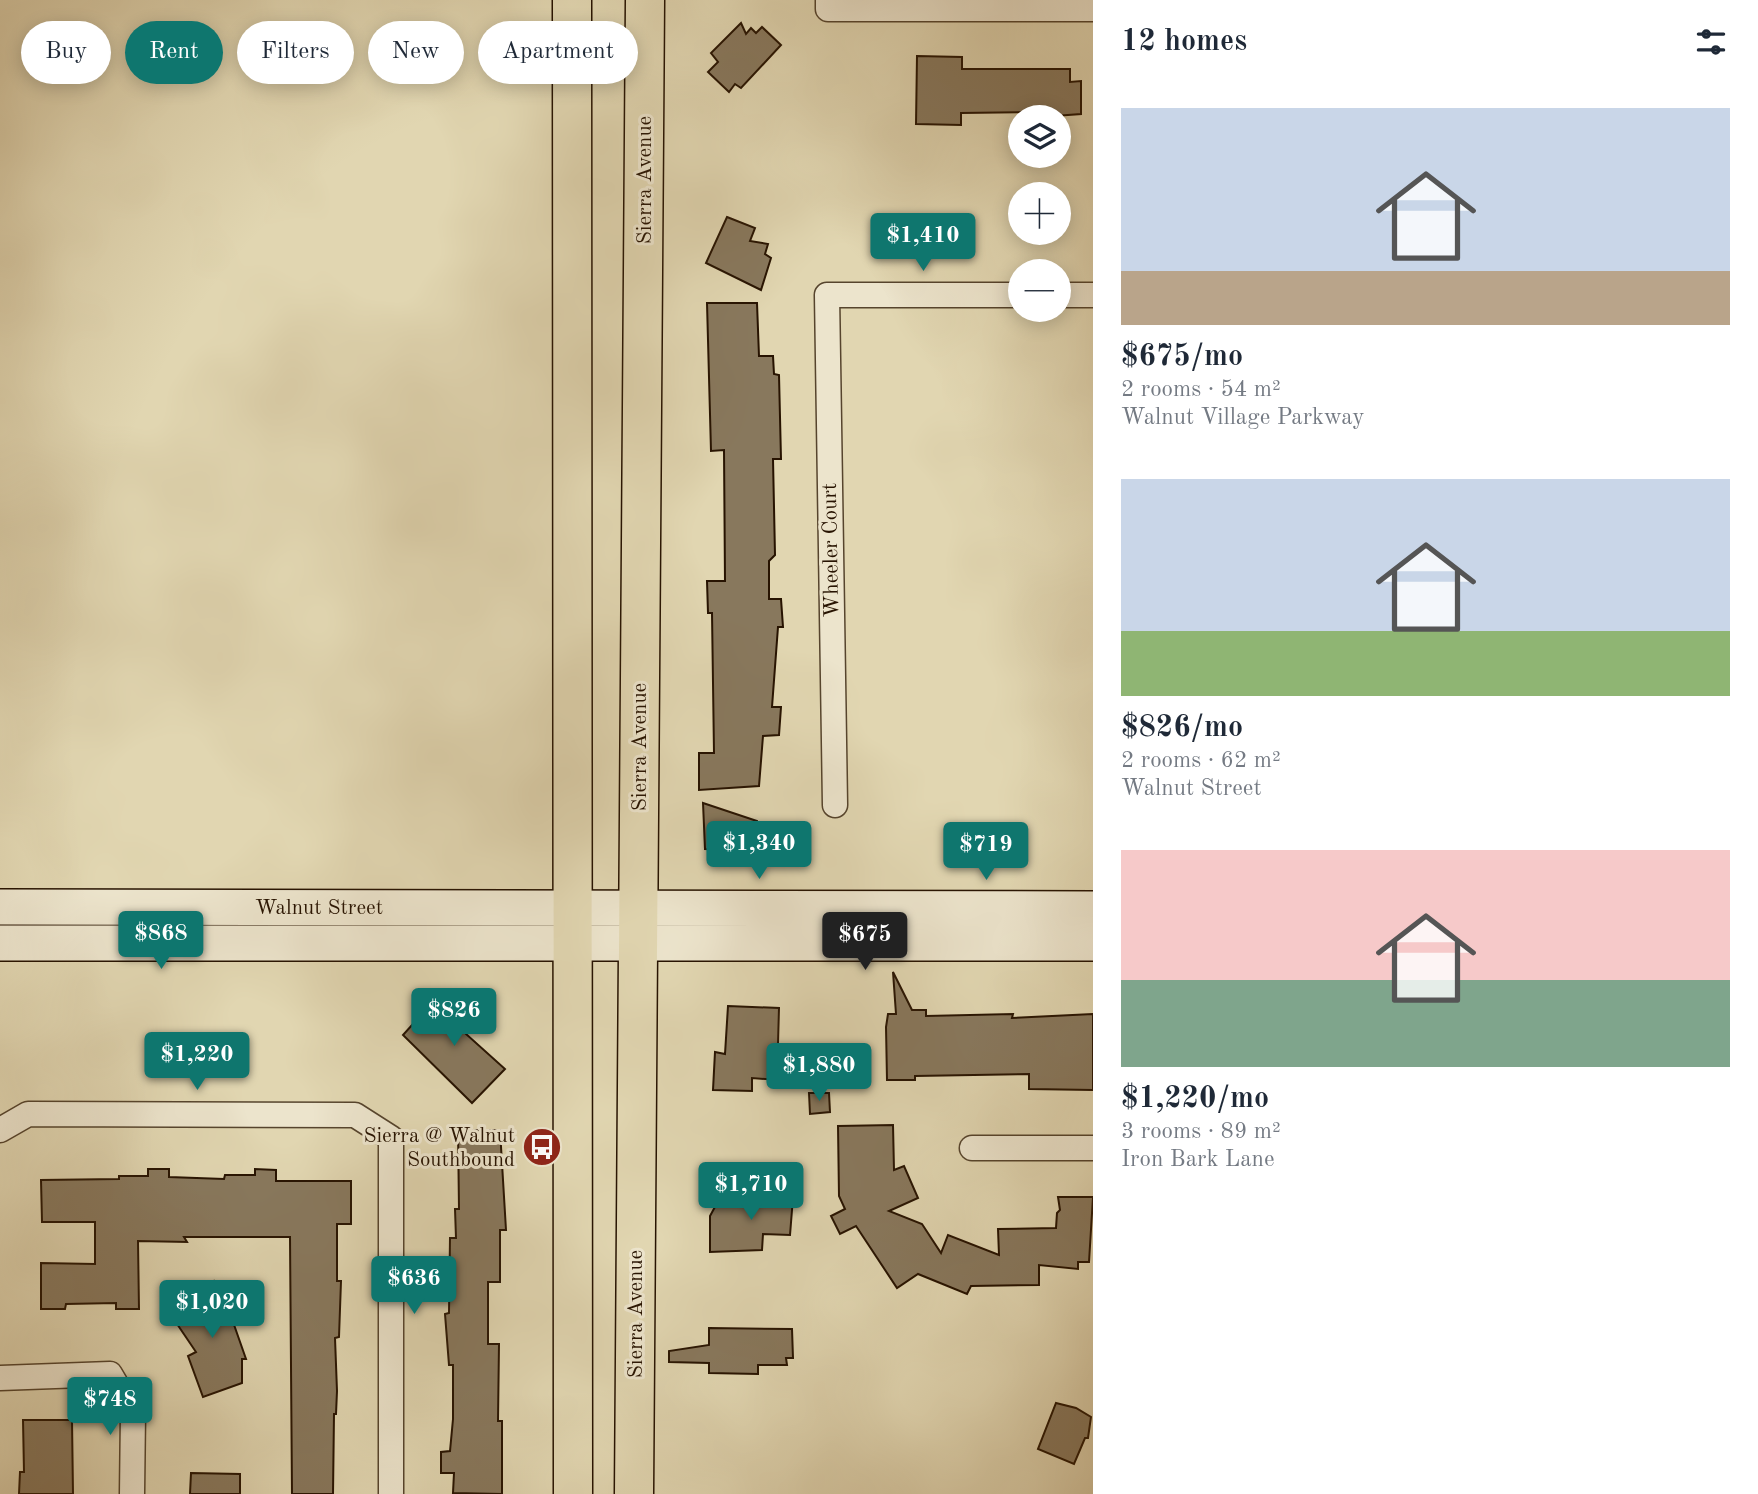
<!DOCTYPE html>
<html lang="en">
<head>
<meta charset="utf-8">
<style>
  :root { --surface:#fff; --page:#f2f2f3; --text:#1f2937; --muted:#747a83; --accent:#0f766e }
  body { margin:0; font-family:"Old Standard TT",serif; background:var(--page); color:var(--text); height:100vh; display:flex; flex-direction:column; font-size:26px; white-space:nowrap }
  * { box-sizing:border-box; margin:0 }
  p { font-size:23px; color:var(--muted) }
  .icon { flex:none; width:38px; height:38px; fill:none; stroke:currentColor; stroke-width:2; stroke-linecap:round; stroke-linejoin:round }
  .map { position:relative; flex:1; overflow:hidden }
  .drawer { display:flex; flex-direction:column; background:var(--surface); width:665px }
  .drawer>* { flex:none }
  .banner { position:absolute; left:21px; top:21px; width:665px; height:63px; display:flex; gap:14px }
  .fabs { position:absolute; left:1008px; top:105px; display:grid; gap:14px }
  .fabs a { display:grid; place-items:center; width:63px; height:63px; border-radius:50%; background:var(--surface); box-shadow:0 4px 18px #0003; font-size:35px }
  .price { position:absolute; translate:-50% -60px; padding:0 16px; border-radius:7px; background:var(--accent); color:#fff; font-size:23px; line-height:46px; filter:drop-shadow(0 2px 4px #0008) }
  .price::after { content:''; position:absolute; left:50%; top:42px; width:21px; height:16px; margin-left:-10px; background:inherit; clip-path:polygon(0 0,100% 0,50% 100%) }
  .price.selected { background:#222; color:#fff }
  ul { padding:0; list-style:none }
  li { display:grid; align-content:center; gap:14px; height:371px; padding:0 28px }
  li span { display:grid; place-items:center; height:217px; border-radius:0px; color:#555 }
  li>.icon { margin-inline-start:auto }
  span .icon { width:126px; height:126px; fill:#fffc; stroke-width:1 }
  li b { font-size:30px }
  h2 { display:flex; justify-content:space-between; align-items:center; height:84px; padding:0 28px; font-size:30px }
  .chip { padding:0 24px; border-radius:32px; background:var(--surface); box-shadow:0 4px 18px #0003; font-size:24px; line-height:63px }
  .chip.selected { background:var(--accent); color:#fff }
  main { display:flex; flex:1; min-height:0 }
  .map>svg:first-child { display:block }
  .building { fill:#88785d; stroke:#271301; stroke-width:2 }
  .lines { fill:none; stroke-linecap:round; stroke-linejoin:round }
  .street-casing { stroke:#56442d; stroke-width:27 }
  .secondary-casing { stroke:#271301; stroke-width:38 }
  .primary-casing { stroke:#271301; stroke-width:41 }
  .street { stroke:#ece4cc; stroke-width:24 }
  .secondary { stroke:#ece4cc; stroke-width:35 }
  .primary { stroke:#e1d6b1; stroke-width:38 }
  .labels { text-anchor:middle; stroke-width:6; stroke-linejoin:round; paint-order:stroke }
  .street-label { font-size:21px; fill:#271301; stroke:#ece4cc }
  .poi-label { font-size:21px; fill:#271301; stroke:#ece4cc; text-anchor:end }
</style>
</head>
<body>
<main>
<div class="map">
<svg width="1093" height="1494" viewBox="0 0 1093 1494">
  <rect width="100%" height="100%" fill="#e1d6b1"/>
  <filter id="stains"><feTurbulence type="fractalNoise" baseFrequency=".00286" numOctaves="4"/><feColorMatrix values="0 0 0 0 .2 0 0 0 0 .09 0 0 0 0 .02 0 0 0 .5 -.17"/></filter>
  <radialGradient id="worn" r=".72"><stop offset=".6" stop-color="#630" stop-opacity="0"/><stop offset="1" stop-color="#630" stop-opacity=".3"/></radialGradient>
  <g class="building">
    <path d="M 741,23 L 746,34 L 751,28 L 756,33 L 762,27 L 781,45 L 741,88 L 735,84 L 729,92 L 708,72 L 718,62 L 711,53 Z"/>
    <path d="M 917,56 L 962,57 L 962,69 L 1070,69 L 1070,82 L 1081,81 L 1081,114 L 1041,117 L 1041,112 L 961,113 L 961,125 L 916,124 Z"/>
    <path d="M 727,217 L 755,228 L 750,241 L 768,244 L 765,254 L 771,258 L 761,290 L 706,263 Z"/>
    <path d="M 707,303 L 757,303 L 759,356 L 773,356 L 774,374 L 779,375 L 781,459 L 773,459 L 775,555 L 769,561 L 769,599 L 781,599 L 783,627 L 778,627 L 772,707 L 781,707 L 779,735 L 763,736 L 759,786 L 699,790 L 699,753 L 714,753 L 712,613 L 708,613 L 707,581 L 725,581 L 724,450 L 711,451 Z"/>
    <path d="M 703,803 L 757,821 L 760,851 L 705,849 Z"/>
    <path d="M 893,972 L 912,1010 L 926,1010 L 926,1016 L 1013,1014 L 1012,1018 L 1093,1014 L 1093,1090 L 1029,1089 L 1029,1074 L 915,1076 L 915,1080 L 887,1080 L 886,1027 L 888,1014 L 896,1014 Z"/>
    <path d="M 440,994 L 475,1024 L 466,1034 L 505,1069 L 472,1103 L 403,1035 Z"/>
    <path d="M 728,1006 L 779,1008 L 777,1080 L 752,1078 L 752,1091 L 713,1090 L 715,1052 L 725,1054 Z"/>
    <path d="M 809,1093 L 829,1093 L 830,1112 L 810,1114 Z"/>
    <path d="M 893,1125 L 894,1170 L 904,1166 L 918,1198 L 889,1211 L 922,1224 L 941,1253 L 948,1235 L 999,1255 L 998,1229 L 1056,1228 L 1057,1213 L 1060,1210 L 1058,1197 L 1093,1197 L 1089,1262 L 1078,1262 L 1078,1269 L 1039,1265 L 1039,1285 L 971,1286 L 967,1294 L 918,1274 L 897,1288 L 856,1226 L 840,1234 L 831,1216 L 845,1209 L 839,1196 L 838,1126 Z"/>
    <path d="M 458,1130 L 500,1130 L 506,1230 L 500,1230 L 500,1282 L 488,1282 L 488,1344 L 499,1344 L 498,1421 L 502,1421 L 502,1494 L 453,1493 L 454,1473 L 441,1473 L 441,1452 L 450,1451 L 453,1419 L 453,1365 L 449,1365 L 445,1314 L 449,1313 L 450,1238 L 456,1238 L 455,1209 L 459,1209 Z"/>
    <path d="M 148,1169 L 169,1169 L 169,1177 L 224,1179 L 225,1175 L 255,1175 L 255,1169 L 276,1170 L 276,1181 L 351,1181 L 351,1224 L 337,1224 L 337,1281 L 341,1281 L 339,1337 L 335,1338 L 337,1391 L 336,1414 L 334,1414 L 333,1494 L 292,1494 L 290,1237 L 184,1237 L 187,1242 L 138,1241 L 139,1309 L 116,1309 L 116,1303 L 66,1304 L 65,1309 L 41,1309 L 41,1263 L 95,1264 L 95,1222 L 42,1222 L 41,1180 L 119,1179 L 119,1176 L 148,1176 Z"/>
    <path d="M 794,1185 L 790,1235 L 763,1234 L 762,1250 L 710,1252 L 710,1216 L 716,1205 L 769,1204 L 765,1189 Z"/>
    <path d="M 214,1281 L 237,1316 L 232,1319 L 246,1359 L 242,1359 L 242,1383 L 203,1397 L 188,1356 L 196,1352 L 169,1312 Z"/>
    <path d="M 709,1328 L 792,1329 L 793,1358 L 786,1358 L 787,1365 L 758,1365 L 758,1374 L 709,1373 L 709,1363 L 669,1362 L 669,1351 L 709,1345 Z"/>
    <path d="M 1056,1403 L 1076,1408 L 1091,1417 L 1088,1438 L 1085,1438 L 1074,1464 L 1038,1449 Z"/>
    <path d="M 23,1420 L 72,1420 L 73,1494 L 19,1494 L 20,1472 L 24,1472 Z"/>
    <path d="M 191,1473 L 240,1474 L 240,1494 L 190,1494 Z"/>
  </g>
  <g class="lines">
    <g class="street-casing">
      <g id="street">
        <path d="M 828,0 L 828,9 L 1093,9"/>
        <path d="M 1059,295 L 1093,295"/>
        <path d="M 835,805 L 827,295 L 1020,295"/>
        <path d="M 0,1130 L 28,1114 L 355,1115 L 391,1138 L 391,1494"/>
        <path d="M 972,1148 L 1093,1148"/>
        <path d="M 0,1378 L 110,1374 L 133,1413 L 132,1494"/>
      </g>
    </g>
    <g class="secondary-casing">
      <g id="secondary">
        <path d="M 0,907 L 1093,909"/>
        <path d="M 0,943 L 1093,943"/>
      </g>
    </g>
    <g class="primary-casing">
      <g id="primary">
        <path d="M 572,0 L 573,1494"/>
        <path d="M 634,1494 L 645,0"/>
      </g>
    </g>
    <use href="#street" class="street"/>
    <use href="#secondary" class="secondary"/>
    <use href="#primary" class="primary"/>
  </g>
  <defs>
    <g id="bus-disc" transform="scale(2.0125)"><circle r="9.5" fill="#8f2418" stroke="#ece4cc"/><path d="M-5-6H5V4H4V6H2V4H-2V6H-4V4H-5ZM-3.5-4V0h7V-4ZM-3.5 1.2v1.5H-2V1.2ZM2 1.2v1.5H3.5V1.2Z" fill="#fff"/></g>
  </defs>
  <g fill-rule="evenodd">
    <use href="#bus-disc" x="542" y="1147"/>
  </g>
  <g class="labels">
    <g class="street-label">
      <text transform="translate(644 180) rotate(-90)" y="7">Sierra Avenue</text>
      <text transform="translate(830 550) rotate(-91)" y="7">Wheeler Court</text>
      <text transform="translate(639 747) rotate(-90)" y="7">Sierra Avenue</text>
      <text x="319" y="914">Walnut Street</text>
      <text transform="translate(635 1314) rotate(-90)" y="7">Sierra Avenue</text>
    </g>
    <g class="poi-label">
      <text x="515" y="1142">Sierra @ Walnut<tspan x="515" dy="24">Southbound</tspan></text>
    </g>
  </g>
  <rect width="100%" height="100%" filter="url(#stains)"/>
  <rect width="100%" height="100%" fill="url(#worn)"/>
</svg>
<div class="fabs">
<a><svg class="icon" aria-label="layers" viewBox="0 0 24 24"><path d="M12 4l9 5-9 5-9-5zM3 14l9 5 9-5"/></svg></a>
<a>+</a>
<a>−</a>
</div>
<b class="price" style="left:923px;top:273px">$1,410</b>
<b class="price" style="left:759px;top:881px">$1,340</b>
<b class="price" style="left:986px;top:882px">$719</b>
<b class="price" style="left:161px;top:971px">$868</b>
<b class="price selected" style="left:865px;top:972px">$675</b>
<b class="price" style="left:454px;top:1048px">$826</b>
<b class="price" style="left:197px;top:1092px">$1,220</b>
<b class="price" style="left:819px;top:1103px">$1,880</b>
<b class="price" style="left:751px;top:1222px">$1,710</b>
<b class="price" style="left:414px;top:1316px">$636</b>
<b class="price" style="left:212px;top:1340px">$1,020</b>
<b class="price" style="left:110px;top:1437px">$748</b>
<div class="banner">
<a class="chip">Buy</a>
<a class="chip selected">Rent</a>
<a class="chip">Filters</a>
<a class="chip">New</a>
<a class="chip">Apartment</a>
</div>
</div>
<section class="drawer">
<h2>12 homes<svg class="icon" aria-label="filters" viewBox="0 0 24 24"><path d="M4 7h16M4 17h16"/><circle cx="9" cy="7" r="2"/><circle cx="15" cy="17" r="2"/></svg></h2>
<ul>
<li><span style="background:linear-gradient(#c9d6e8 75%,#b9a48a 0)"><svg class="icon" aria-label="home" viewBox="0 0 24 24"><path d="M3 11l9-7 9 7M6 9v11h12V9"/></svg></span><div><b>$675/mo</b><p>2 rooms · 54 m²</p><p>Walnut Village Parkway</p></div></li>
<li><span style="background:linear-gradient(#c9d6e8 70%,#8fb573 0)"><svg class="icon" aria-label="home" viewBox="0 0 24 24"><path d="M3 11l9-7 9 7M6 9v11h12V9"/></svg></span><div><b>$826/mo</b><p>2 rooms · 62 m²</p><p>Walnut Street</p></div></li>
<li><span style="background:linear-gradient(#f6c9c9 60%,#7fa58c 0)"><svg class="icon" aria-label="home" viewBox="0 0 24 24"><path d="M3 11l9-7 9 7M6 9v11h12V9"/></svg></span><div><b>$1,220/mo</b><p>3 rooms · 89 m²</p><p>Iron Bark Lane</p></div></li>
</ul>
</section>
</main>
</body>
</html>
